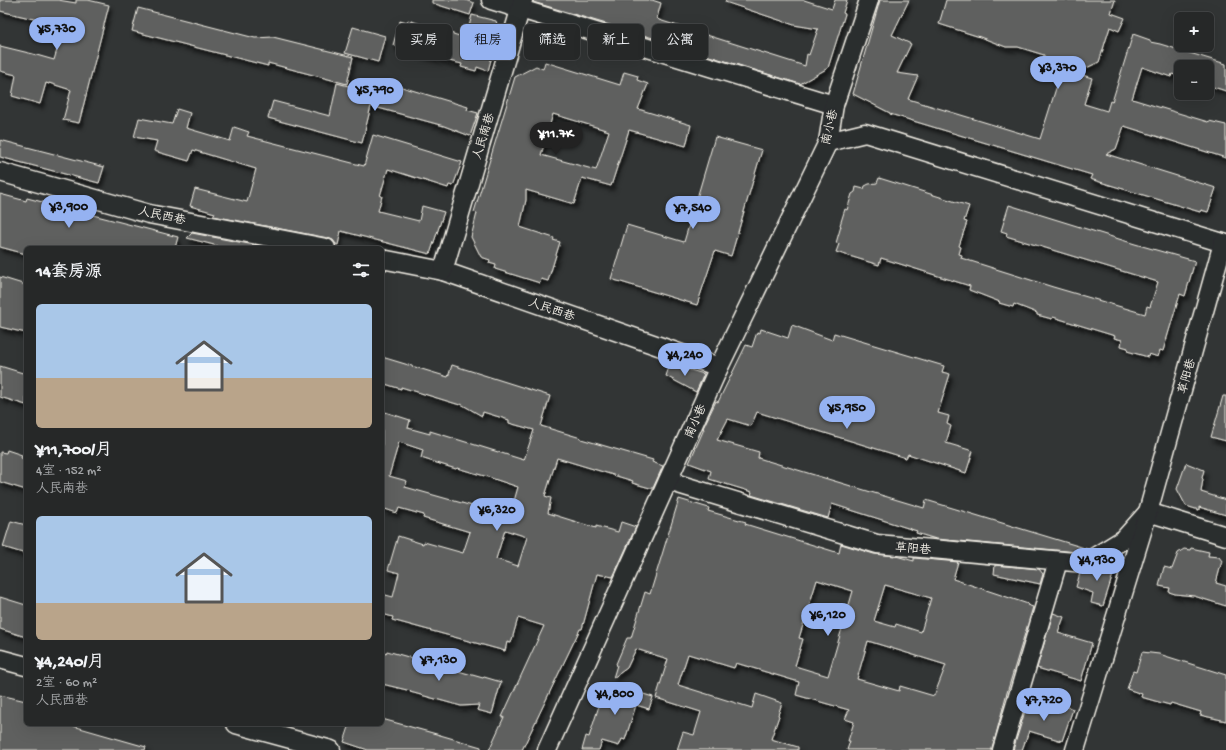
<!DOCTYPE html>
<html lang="zh">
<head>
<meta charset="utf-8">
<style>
  :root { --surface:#262828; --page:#2e3030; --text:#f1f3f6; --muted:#a4a6a8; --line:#424445; --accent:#95b2f1 }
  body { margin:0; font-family:"Gochi Hand","LXGW WenKai TC",sans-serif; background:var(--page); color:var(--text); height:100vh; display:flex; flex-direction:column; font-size:15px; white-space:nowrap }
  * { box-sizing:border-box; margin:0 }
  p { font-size:13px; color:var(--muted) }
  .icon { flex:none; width:22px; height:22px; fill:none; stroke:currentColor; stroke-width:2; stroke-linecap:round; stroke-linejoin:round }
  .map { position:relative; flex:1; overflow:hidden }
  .details { position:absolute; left:24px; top:246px; width:360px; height:480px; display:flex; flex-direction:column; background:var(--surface); border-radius:6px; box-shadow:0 4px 16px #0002,0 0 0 1px var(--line) }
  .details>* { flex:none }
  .top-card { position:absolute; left:396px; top:24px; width:380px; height:36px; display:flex; gap:8px }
  .tools { position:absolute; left:1174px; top:12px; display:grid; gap:8px }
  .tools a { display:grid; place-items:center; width:40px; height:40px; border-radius:6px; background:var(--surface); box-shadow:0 4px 16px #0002,0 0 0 1px var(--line); font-size:20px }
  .price { position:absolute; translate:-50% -34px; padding:0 9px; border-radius:14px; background:var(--accent); color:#111; font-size:13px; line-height:26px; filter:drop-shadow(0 1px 2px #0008) }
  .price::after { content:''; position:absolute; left:50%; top:24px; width:12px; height:9px; margin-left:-6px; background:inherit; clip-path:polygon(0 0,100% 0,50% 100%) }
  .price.current { background:#222; color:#fff }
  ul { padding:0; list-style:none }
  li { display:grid; align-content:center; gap:8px; height:212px; padding:0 12px }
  li span { display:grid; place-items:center; height:124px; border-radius:6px; color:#555 }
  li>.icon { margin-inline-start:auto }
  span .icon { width:72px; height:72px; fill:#fffc; stroke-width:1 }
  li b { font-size:17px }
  h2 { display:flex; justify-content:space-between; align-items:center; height:48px; padding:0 12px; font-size:17px }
  .chip { padding:0 14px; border-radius:6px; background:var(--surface); box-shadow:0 4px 16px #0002,0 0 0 1px var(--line); font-size:14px; line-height:36px }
  .chip.current { background:var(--accent); color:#111 }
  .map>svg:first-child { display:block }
  .building { fill:#5f605f; stroke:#f4f1e8; fill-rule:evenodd; filter:url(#shadow) }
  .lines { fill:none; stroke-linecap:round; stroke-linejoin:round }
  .minor-casing { stroke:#f4f1e8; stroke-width:21 }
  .minor { stroke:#2a2d2e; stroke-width:18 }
  .labels { text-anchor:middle; stroke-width:4; stroke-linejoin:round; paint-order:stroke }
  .street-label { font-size:12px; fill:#f4f1e8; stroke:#2a2d2e }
</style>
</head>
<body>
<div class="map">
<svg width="1226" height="750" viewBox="0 0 1226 750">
  <defs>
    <filter id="shadow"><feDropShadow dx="2.5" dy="4.5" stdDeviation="2" flood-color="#0009"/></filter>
  </defs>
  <rect width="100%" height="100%" fill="#323535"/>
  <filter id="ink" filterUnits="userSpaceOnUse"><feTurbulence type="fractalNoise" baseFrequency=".025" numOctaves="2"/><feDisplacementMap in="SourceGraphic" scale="8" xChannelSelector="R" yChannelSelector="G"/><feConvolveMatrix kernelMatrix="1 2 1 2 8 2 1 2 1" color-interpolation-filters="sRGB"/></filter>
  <g filter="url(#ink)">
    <g class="building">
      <path d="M 0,0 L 58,0 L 76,3 L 76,0 L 88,0 L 109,5 L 79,123 L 63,120 L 71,90 L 49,83 L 49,84 L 46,83 L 40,104 L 12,96 L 16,75 L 0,71 L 0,46 L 33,54 L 54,60 L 64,26 L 0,11 Z"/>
      <path d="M 432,0 L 465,0 L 474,3 L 470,15 L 432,3 Z"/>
      <path d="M 533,0 L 652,0 L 661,3 L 657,18 L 659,20 L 805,66 L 807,54 L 809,55 L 818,29 L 794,25 L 725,2 L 726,0 L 804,0 L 832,9 L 835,0 L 847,0 L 843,13 L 845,14 L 828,68 L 800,84 L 670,44 L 675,29 L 653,38 L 533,2 Z"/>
      <path d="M 880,0 L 909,0 L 892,35 L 911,44 L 897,73 L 918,76 L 908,99 L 1040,139 L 1064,63 L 1044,58 L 1044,55 L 1018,47 L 1006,47 L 980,37 L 939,24 L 946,0 L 1115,0 L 1111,13 L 1125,18 L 1119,31 L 1110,27 L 1099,62 L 1076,73 L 1092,78 L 1084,104 L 1107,111 L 1110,101 L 1112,102 L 1133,34 L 1150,40 L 1150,42 L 1160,44 L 1226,64 L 1226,91 L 1207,85 L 1207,67 L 1181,67 L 1181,77 L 1172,74 L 1171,77 L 1142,67 L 1132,99 L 1208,122 L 1209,121 L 1226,125 L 1226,158 L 1124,126 L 1116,149 L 1106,154 L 1216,188 L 1208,212 L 1201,210 L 1200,212 L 1090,179 L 1092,175 L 890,114 L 890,113 L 853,94 Z"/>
      <path d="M 138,8 L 255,38 L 273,37 L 353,57 L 347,84 L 268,63 L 268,66 L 132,31 Z"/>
      <path d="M 472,15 L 496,21 L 499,30 L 488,71 L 477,67 L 476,71 L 461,67 L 462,64 L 428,56 L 393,45 L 400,21 L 407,23 L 408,20 L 466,38 Z"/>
      <path d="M 353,27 L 385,36 L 378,62 L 345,53 Z"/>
      <path d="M 545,62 L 620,85 L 624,72 L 638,76 L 637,80 L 648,84 L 638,109 L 691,125 L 686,146 L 629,130 L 611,186 L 582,178 L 574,204 L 526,190 L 526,200 L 520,227 L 554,238 L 553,240 L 560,242 L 548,281 L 541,279 L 540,283 L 495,269 L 496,265 L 489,263 L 490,260 L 481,257 L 471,237 L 477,213 L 474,212 L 515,77 L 536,66 L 543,69 ZM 553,114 L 609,131 L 596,170 L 541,155 Z"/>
      <path d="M 337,83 L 387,96 L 390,86 L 394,87 L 395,85 L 468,107 L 467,110 L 478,113 L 470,136 L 444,126 L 371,106 L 362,143 L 268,118 L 273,101 L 330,116 Z"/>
      <path d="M 177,109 L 190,113 L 186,128 L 230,141 L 234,127 L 249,132 L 247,136 L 364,166 L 373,135 L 462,162 L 453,186 L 449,185 L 448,188 L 388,169 L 380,196 L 382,196 L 378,211 L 419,221 L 422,206 L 444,212 L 430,254 L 341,231 L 338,245 L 336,244 L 333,240 L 328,238 L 213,216 L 215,213 L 190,206 L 195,189 L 247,202 L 256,169 L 193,150 L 189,161 L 154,151 L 157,141 L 134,137 L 139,118 L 172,124 Z"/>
      <path d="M 715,137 L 762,150 L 731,256 L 715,251 L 697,305 L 611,279 L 627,225 L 684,242 Z"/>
      <path d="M 0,140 L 104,167 L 99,183 L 0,157 Z"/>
      <path d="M 879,178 L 969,206 L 964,221 L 967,222 L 959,246 L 961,247 L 959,254 L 962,255 L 961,258 L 1053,287 L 1145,314 L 1147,306 L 1150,307 L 1158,282 L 1006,236 L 1007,233 L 1001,231 L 1009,205 L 1135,244 L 1195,261 L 1185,296 L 1180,294 L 1163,351 L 1160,350 L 1158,357 L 1149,354 L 1148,357 L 1127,351 L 1128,348 L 1121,346 L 1122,340 L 1114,338 L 1115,336 L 1053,317 L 1052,319 L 1037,315 L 1037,313 L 1014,304 L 1013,307 L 999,303 L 1000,302 L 969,290 L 970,286 L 881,258 L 879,265 L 836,252 L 839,244 L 836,243 L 841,226 L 840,225 L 845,209 L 847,210 L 852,194 L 855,192 L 856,187 L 864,189 L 865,186 L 869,184 L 877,183 Z"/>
      <path d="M 0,194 L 26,201 L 27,198 L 178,237 L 175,248 L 26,248 L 26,254 L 0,247 Z"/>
      <path d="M 192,233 L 270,248 L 217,248 L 218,246 L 187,238 Z"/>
      <path d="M 0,277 L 26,285 L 26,333 L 0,327 Z"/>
      <path d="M 792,325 L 832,340 L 834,333 L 944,366 L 942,372 L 950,374 L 938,413 L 949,416 L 947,424 L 951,426 L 946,443 L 973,451 L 966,473 L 908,454 L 906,458 L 757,412 L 751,426 L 728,419 L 717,440 L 759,452 L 758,458 L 924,508 L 926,500 L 1088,549 L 1077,552 L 936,539 L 916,533 L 917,531 L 832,504 L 828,518 L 751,495 L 752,492 L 709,479 L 711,471 L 689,463 L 704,429 L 703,428 L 716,401 L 718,402 L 746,345 L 752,347 L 757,332 L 760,333 L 761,329 L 788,338 Z"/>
      <path d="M 382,357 L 448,377 L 452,365 L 550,396 L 541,426 L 581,438 L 581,439 L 653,460 L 652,462 L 663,466 L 653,488 L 650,488 L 632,483 L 633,481 L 557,458 L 545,496 L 551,498 L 548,513 L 596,528 L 596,526 L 618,532 L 621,522 L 636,527 L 613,577 L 597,574 L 582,629 L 580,629 L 522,750 L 489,750 L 504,717 L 502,717 L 544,626 L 518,618 L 511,643 L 507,642 L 505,651 L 392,620 L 393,617 L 382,614 L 382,594 L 393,597 L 399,573 L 388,570 L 398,536 L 423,544 L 424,542 L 463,553 L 470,532 L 423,518 L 424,515 L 399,508 L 397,513 L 382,508 L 382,411 L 410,420 L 408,428 L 430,434 L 430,431 L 524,460 L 534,430 L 509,423 L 509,420 L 483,412 L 482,416 L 461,404 L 460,405 L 401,387 L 401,389 L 382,383 ZM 399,442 L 423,450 L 421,458 L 456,469 L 457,468 L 488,477 L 518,487 L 509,519 L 483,511 L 483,509 L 405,487 L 407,481 L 389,476 ZM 505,530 L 527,537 L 518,566 L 496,559 Z"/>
      <path d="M 670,364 L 704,374 L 696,392 L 666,376 Z"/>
      <path d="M 0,366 L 26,374 L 26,405 L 0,397 Z"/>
      <path d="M 1223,396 L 1226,396 L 1226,441 L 1211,437 Z"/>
      <path d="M 7,450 L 22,455 L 21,458 L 26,459 L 26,490 L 0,482 L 0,452 L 6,453 Z"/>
      <path d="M 1186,463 L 1204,470 L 1202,478 L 1203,479 L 1201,492 L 1226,500 L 1226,515 L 1199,507 L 1199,510 L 1186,506 L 1177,489 Z"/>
      <path d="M 679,499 L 709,508 L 708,511 L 746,522 L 745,524 L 839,553 L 841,544 L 874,554 L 896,556 L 914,561 L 914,558 L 958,562 L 953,579 L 1028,604 L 1027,605 L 1033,607 L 1006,696 L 992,750 L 847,750 L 850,741 L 848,741 L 854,722 L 845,719 L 849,710 L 796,695 L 799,682 L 736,663 L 734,668 L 688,654 L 678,685 L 752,708 L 756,694 L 782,703 L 778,715 L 779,716 L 771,739 L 798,747 L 798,750 L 677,750 L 683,732 L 694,735 L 701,712 L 656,698 L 668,659 L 636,649 L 627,668 L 613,678 L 617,665 L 616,664 L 627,638 L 631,638 L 645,592 L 650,594 ZM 817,580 L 853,591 L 828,676 L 795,666 L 803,639 L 799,638 ZM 885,585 L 931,598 L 921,632 L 896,624 L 895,627 L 874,621 ZM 868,641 L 946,665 L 934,696 L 900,686 L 899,691 L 857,679 Z"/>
      <path d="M 11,521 L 26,525 L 26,554 L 3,547 Z"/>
      <path d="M 1191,548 L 1209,552 L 1208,556 L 1219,557 L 1222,561 L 1216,583 L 1226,586 L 1226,606 L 1194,596 L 1175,594 L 1169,592 L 1170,588 L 1159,586 L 1164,567 L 1172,569 L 1178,553 L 1184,549 L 1190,550 Z"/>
      <path d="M 1107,562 L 1116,565 L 1103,606 L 1091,603 L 1093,593 L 1076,587 L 1080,573 L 1090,572 Z"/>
      <path d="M 995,565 L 1039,569 L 1043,574 L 1040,584 L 994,574 Z"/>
      <path d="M 0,597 L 26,605 L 26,637 L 0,629 Z"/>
      <path d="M 1053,613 L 1064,617 L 1058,633 L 1092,643 L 1081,681 L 1037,668 Z"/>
      <path d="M 387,651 L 483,678 L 484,677 L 501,682 L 492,714 L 477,710 L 479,705 L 461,706 L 410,692 L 411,691 L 382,684 L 382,652 L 386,654 Z"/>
      <path d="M 1142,652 L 1159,654 L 1226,675 L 1226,721 L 1200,715 L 1201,712 L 1171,703 L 1170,705 L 1155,701 L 1141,697 L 1142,694 L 1127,689 L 1133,671 L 1136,672 Z"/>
      <path d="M 606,684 L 610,685 L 611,684 L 653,697 L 649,709 L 636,705 L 625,740 L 622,739 L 619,746 L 602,741 L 599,750 L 582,750 L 586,736 L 589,737 Z"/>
      <path d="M 0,695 L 26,701 L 26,724 L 66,724 L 146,747 L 145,750 L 0,750 Z"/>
      <path d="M 1044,698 L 1073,709 L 1062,741 L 1029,731 L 1022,750 L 1013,750 L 1026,708 L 1040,712 Z"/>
      <path d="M 382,719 L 440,735 L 481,747 L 481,750 L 368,750 L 344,742 L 350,724 L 382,724 Z"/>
    </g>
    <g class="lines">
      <g class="minor-casing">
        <g id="minor">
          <path d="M 491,0 L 834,105"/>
          <path d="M 828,142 L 865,133 L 1223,243"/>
          <path d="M 0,172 L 149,214 L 326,248"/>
          <path d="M 382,259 L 443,271 L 719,367"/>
          <path d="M 443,271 L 523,0"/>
          <path d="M 668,481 L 877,544 L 1085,563 L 1124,539 L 1148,512 L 1226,536"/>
          <path d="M 0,659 L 26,666"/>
          <path d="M 236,724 L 331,750"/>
          <path d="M 547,750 L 719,367 L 828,142 L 834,105 L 869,0"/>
          <path d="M 1002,750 L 1058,561"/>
          <path d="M 1075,750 L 1148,512 L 1223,243 L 1226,244"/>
        </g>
      </g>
      <use href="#minor" class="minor"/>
    </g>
  </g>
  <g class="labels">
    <g class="street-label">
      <text transform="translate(829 127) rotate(-77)" y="4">南小巷</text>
      <text transform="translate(483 136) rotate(-73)" y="4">人民南巷</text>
      <text transform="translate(162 215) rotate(12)" y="4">人民西巷</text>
      <text transform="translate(552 309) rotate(19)" y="4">人民西巷</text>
      <text transform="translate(1186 376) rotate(-74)" y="4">草阳巷</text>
      <text transform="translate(695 421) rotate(-66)" y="4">南小巷</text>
      <text transform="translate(913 548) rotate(5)" y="4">草阳巷</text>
    </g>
  </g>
</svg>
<div class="tools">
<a>+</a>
<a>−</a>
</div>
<b class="price" style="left:57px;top:51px">¥5,730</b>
<b class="price" style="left:1058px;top:90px">¥3,370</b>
<b class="price" style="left:375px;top:112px">¥5,790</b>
<b class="price current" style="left:556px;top:156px">¥11.7K</b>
<b class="price" style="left:69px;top:229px">¥3,900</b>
<b class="price" style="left:693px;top:230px">¥7,540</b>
<b class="price" style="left:685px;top:377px">¥4,240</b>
<b class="price" style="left:847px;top:430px">¥5,950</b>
<b class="price" style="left:497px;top:532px">¥6,320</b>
<b class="price" style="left:1097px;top:582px">¥4,930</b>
<b class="price" style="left:828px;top:637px">¥6,120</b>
<b class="price" style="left:439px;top:682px">¥7,130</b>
<b class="price" style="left:615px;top:716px">¥4,800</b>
<b class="price" style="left:1044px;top:722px">¥7,720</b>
<div class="top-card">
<a class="chip">买房</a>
<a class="chip current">租房</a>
<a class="chip">筛选</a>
<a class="chip">新上</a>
<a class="chip">公寓</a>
</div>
<section class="details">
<h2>14套房源<svg class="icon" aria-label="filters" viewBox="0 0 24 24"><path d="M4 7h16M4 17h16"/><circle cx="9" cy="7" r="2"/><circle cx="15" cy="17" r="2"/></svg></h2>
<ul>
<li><span style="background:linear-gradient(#a9c7e8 60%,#b9a48a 0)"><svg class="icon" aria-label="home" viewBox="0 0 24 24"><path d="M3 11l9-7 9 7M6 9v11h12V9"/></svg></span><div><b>¥11,700/月</b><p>4室 · 152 m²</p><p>人民南巷</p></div></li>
<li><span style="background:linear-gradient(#a9c7e8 70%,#b9a48a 0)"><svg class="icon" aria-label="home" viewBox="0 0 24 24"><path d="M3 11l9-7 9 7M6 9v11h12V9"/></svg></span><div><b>¥4,240/月</b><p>2室 · 60 m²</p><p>人民西巷</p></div></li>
</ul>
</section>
</div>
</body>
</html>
